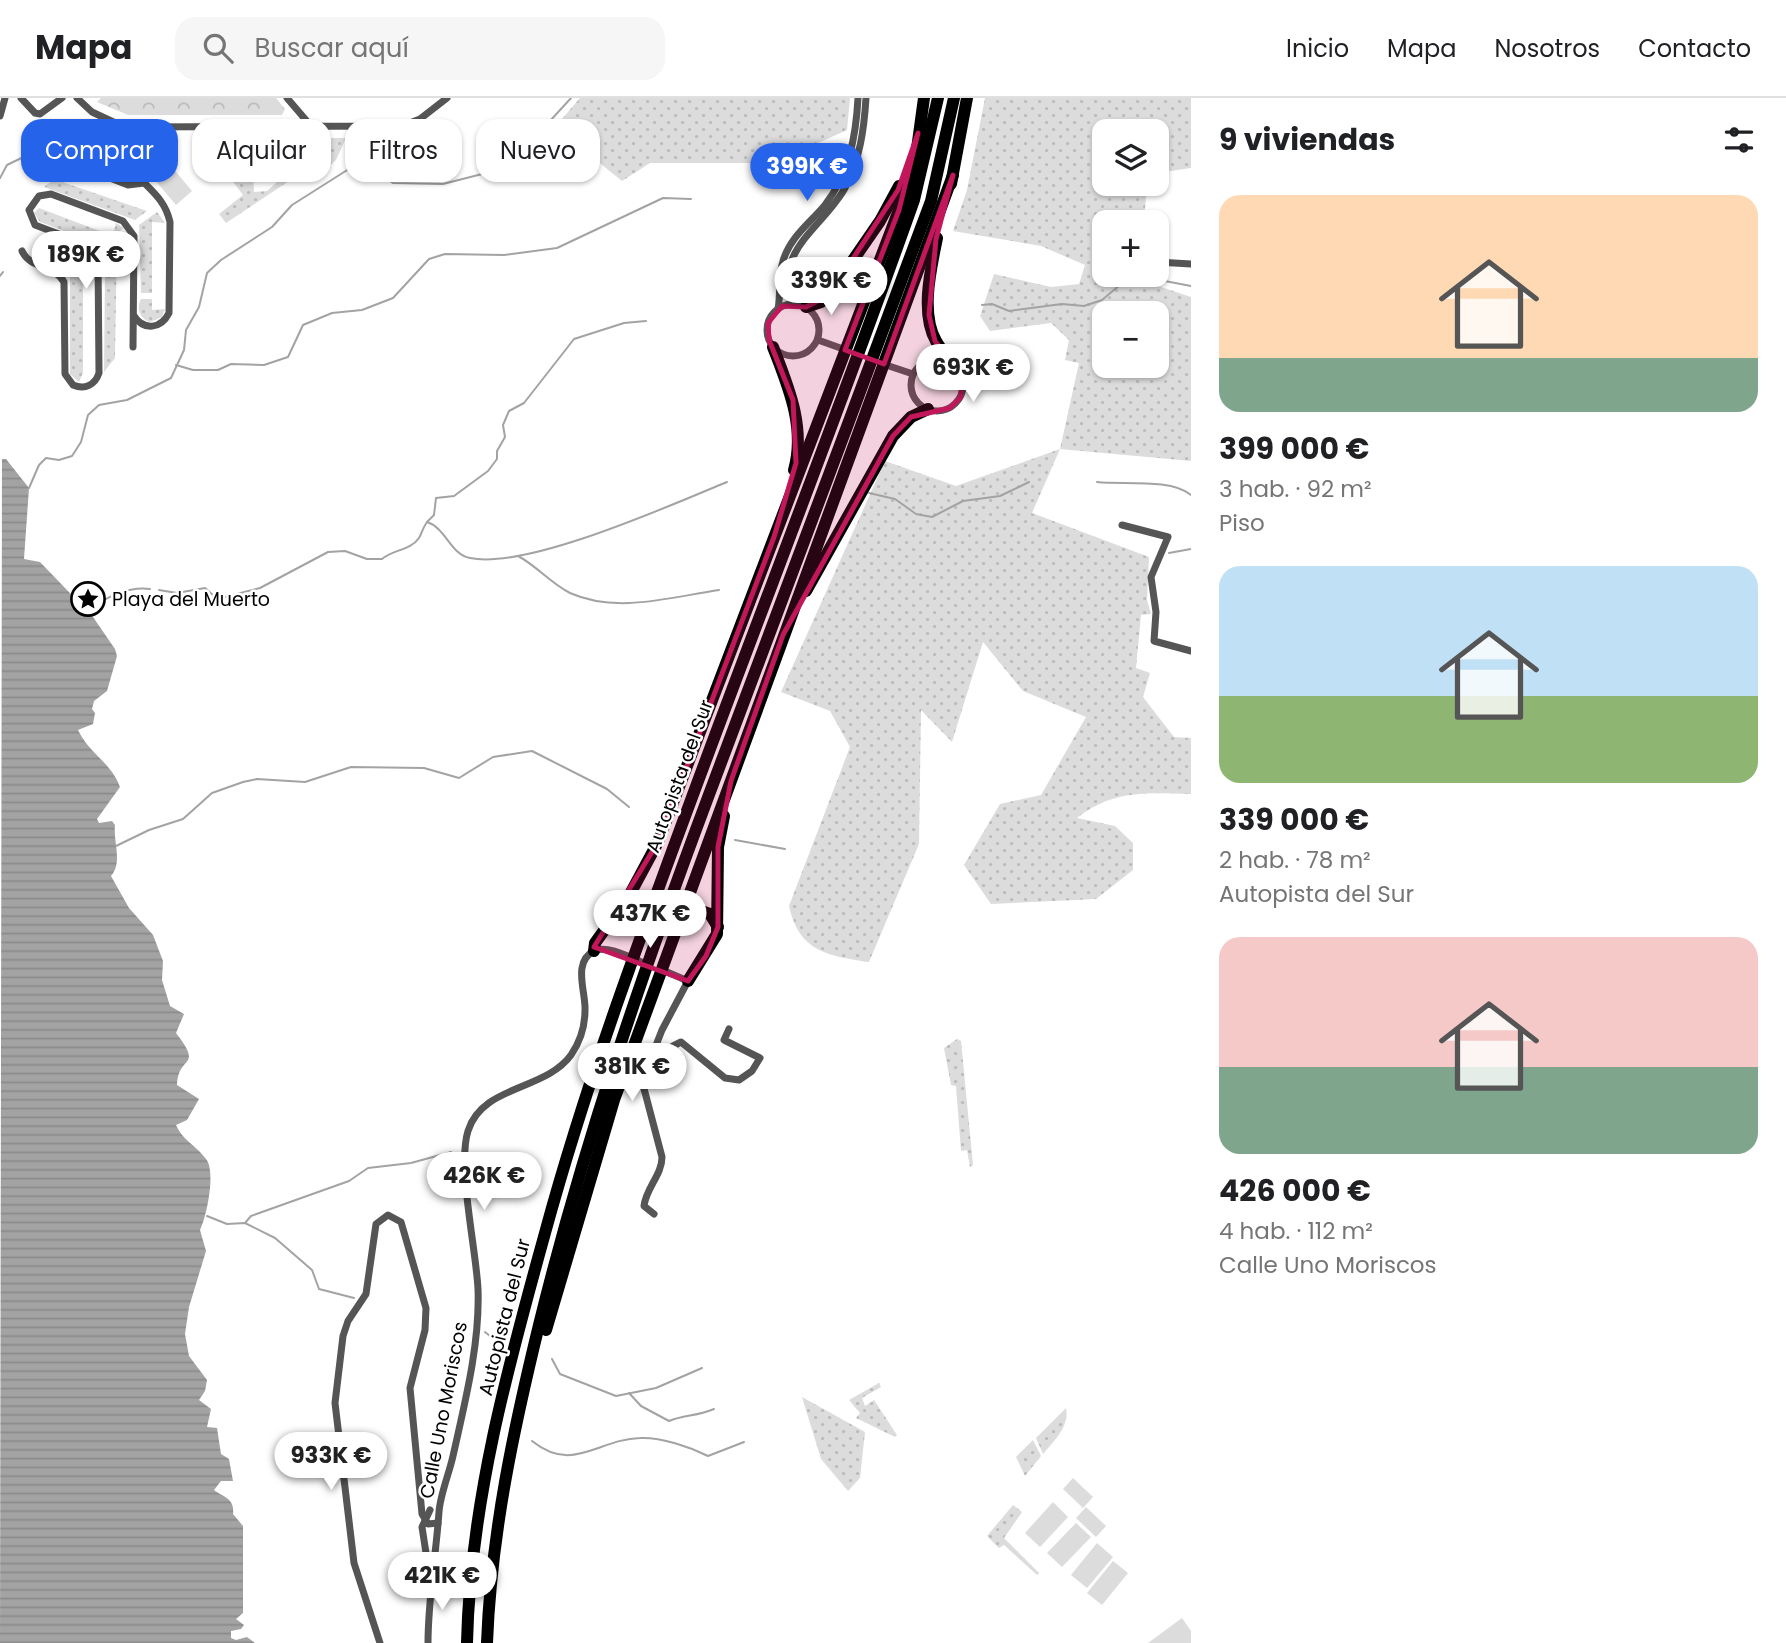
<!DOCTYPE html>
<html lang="es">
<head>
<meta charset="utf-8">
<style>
  :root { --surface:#fff; --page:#f6f6f6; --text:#202124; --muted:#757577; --line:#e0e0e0; --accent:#2563eb }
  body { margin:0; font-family:Poppins,sans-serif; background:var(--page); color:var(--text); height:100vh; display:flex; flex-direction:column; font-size:26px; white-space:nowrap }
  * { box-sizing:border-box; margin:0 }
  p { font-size:23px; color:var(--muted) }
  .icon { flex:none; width:38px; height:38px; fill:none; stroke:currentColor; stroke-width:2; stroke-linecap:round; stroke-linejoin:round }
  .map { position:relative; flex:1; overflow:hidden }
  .panel { display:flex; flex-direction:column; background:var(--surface); width:595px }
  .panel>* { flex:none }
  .top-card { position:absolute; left:21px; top:21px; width:665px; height:63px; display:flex; gap:14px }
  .buttons { position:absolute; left:1092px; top:21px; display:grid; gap:14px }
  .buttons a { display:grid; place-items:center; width:77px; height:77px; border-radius:14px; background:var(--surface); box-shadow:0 2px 5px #0004; font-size:35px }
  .price { position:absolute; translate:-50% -60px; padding:0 16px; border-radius:24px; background:#fff; color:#222; font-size:23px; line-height:46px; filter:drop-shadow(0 2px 4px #0008) }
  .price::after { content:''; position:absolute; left:50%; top:42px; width:21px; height:16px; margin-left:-10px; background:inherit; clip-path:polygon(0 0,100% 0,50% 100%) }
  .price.selected { background:var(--accent); color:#fff }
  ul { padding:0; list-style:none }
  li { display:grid; align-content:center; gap:14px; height:371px; padding:0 28px }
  li span { display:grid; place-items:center; height:217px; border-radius:21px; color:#555 }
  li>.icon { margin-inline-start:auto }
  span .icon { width:126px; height:126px; fill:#fffc; stroke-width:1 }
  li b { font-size:30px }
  h2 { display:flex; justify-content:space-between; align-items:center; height:84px; padding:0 28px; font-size:30px }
  .tag { padding:0 24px; border-radius:21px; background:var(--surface); box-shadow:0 2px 5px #0004; font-size:24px; line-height:63px }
  .tag.selected { background:var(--accent); color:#fff }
  header { display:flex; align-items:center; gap:42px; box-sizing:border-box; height:98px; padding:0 35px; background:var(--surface); border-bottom:2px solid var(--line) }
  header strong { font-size:33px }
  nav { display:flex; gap:38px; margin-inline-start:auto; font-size:24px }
  .search { width:490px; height:63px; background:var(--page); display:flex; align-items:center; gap:18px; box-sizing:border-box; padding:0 24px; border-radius:21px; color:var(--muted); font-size:26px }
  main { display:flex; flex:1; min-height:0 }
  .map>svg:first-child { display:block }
  .grass { fill:url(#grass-dots); fill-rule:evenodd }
  .forest { fill:url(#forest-crowns) }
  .pitch { fill:#dcdcdc }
  .water { fill:url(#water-rules) }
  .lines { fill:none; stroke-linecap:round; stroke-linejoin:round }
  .stream { stroke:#a3a3a3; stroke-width:2 }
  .minor { stroke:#555; stroke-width:7 }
  .motorway { stroke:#000; stroke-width:12 }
  .marked { fill:#c2185b; fill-opacity:0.2; stroke:#c2185b; stroke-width:5; stroke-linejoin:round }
  .labels { text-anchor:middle; stroke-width:5; stroke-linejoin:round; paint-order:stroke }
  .poi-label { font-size:19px; fill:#000; stroke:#fff; text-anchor:start }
  .street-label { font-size:19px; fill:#000; stroke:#fff }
</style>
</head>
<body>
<header>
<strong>Mapa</strong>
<div class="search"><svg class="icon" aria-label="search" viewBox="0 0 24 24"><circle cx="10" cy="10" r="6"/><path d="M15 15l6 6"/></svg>Buscar aquí</div>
<nav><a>Inicio</a><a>Mapa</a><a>Nosotros</a><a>Contacto</a></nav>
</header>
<main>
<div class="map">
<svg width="1191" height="1545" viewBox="0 0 1191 1545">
  <defs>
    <pattern id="grass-dots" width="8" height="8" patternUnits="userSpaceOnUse" patternTransform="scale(1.75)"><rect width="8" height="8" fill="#dcdcdc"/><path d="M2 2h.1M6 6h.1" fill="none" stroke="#bbb" stroke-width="1.8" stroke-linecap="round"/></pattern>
    <pattern id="forest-crowns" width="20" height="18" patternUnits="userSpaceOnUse" patternTransform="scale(1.75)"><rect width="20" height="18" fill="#dcdcdc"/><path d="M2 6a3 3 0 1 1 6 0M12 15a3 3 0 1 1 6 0" fill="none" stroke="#bbb"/></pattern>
    <pattern id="water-rules" width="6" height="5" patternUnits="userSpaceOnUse" patternTransform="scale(1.75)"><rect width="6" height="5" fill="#a3a3a3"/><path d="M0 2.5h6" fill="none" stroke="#8b8b8b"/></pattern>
  </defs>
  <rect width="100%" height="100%" fill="#fff"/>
  <g class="grass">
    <path d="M 580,0 L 850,0 L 847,32 L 774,65 L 650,65 L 622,83 L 555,29 Z"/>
    <path d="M 985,0 L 1191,0 L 1191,70 L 1157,75 L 1157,33 L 1104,33 L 1104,86 L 1147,86 L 1144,124 L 1104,124 L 1104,177 L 1125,177 L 1191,199 L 1191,363 L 1060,351 L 1032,415 L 1149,459 L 1147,502 L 1151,516 L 1141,517 L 1136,570 L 1150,575 L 1143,599 L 1174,639 L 1191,640 L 1191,696 C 1147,695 1114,691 1077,720 L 1115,728 L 1133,745 L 1133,772 L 1096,801 L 991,806 L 964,767 L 1000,706 L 1041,697 L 1086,619 L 1023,593 L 983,544 L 952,644 L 921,612 L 919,746 L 869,864 C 828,858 799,854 789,808 L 850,649 L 830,613 L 781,594 L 885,363 L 956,388 L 1060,351 L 1079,265 L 1065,262 L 1069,242 L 1051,225 L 990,233 L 980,218 L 994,176 L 1051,189 L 1079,186 L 1085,167 L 1041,148 L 953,133 L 967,92 ZM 1104,215 L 1157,215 L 1157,268 L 1104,268 Z"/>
    <path d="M 318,40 L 346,40 L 336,62 L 317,79 L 289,83 L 226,125 L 219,116 L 243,97 L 228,77 L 253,76 L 254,94 L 267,93 L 277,84 L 264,69 L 275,67 L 277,77 L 316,76 L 321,72 L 323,44 L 318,44 Z"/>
    <path d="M 97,44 L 102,73 L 86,68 L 81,58 Z"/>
    <path d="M 57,79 L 65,85 L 147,113 L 135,122 L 44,89 Z"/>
    <path d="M 39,110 L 113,138 L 116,125 L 124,130 L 101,146 L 40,124 L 34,115 Z"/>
    <path d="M 157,114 L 165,125 L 152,124 L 152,195 L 141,195 L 139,127 Z"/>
    <path d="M 117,143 L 115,260 L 104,274 L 105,178 L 112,177 L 113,150 L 110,148 Z"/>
    <path d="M 94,160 L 95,170 L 83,168 L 83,275 L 79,284 L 70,276 L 70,180 L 71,176 Z"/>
    <path d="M 141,201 L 152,201 L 152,212 L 165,211 L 162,219 L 150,224 C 140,221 136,210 141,201 Z"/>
    <path d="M 957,941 L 961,943 L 973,1067 L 970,1069 L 967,1052 L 961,1053 L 956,988 L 951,987 L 944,950 Z"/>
    <path d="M 879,1285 L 881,1289 L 862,1300 L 865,1308 L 874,1302 L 897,1337 L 895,1339 L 856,1320 L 860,1315 L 849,1302 Z"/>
    <path d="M 802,1299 L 865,1334 L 860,1380 L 848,1393 L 821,1361 Z"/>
    <path d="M 1066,1310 C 1070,1328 1054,1343 1043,1356 L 1036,1340 Z"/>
    <path d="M 1033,1342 L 1041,1358 L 1025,1378 L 1016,1359 Z"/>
    <path d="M 1013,1407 L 1022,1414 L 1004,1440 L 1039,1475 L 1037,1477 L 1004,1447 L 999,1450 L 987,1438 Z"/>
  </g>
  <g class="forest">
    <path d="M 101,0 L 276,0 L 285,11 L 282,17 L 128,17 L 97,4 Z"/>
    <path d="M 59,23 L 82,49 L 67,62 L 43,38 Z"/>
  </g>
  <g class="pitch">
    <path d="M 166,62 L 192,93 L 176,107 L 150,76 Z"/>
    <path d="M 1073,1380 L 1093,1399 L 1083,1410 L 1063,1391 Z"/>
    <path d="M 1053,1404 L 1068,1419 L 1040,1449 L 1025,1435 Z"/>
    <path d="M 1086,1409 L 1106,1428 L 1096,1439 L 1076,1420 Z"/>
    <path d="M 1076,1425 L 1091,1439 L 1062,1469 L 1047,1455 Z"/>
    <path d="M 1097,1445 L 1113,1459 L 1087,1490 L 1071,1477 Z"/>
    <path d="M 1113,1463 L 1128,1475 L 1102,1507 L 1087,1495 Z"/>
    <path d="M 1182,1520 L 1191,1533 L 1191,1545 L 1148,1545 Z"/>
  </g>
  <path class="water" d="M 2,361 L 6,361 L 29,390 L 24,461 L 40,464 L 93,519 L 115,551 L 117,558 L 107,593 L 94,603 L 92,611 L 95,615 L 93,626 L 78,632 C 91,658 110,663 120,689 L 97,721 L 99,725 L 112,723 L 115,727 C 113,744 123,764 111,778 L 129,810 L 153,837 L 163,863 L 162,882 L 170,908 L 184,916 L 176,935 C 204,971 178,956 177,987 L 199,1001 L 187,1022 L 176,1027 C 183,1043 196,1047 206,1061 C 216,1073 207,1118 200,1132 L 206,1153 L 189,1209 L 185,1236 L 189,1258 L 207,1282 L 205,1293 L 199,1302 L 211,1311 L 207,1329 L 217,1330 L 221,1356 L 229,1361 L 233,1383 L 221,1383 L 214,1392 C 223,1399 235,1400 233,1416 L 243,1428 L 243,1515 L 236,1521 L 244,1527 L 241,1531 L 231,1533 L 231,1540 L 236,1542 L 247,1539 L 255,1545 L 0,1545 Z"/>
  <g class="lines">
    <g class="stream">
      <path d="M 0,80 L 7,67 L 44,49"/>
      <path d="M 0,178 L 3,174"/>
      <path d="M 1144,179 L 1191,188"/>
      <path d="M 982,207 L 992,206 L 1009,213 L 1062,206 L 1084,208 L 1102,202 L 1121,186"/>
      <path d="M 176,267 L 193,272 L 218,272 L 231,266 L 264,267 L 288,259 L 303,227 L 332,215 L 362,212 L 393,200 L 429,161 L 445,156 L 504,157 L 557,150 L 663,100 L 691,101"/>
      <path d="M 1097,384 C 1123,387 1171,380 1191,397"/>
      <path d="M 29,390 L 39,367 L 46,360 L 59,362 L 72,358 L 81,344 L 88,317 L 99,307 L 127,302 L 171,280 L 184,252 L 186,232 L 199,209 L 207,175 L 221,162 L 272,129 L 292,107 L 352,69 L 366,66 L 393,85 L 443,86 L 490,74 L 528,47 L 571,0"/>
      <path d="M 869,395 L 895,401 L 916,416 L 932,419 L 963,403 L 1000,398 L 1029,384"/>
      <path d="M 427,424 L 434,417 L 436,400 L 454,398 L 488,373 L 497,361 L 497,353 L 505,339 L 503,327 L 509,313 L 524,305 L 574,241 L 624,225 L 646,223"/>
      <path d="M 1169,455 L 1191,451"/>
      <path d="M 518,458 C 537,468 550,485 570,495 C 617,516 671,499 719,492"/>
      <path d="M 159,492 L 177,495 L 205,490 L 214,498 L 225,499 L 260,490 L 328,454 L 345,453 L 367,461 L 382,461 C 392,452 411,452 419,440 C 422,435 423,429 427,424 C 446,430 450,456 470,460 C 526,472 671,407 727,384"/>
      <path d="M 86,512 C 107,500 126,488 150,491"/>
      <path d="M 735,742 L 785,751"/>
      <path d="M 116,748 L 149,732 L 183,721 L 212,695 L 243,684 L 257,681 L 305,684 L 351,669 L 424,670 L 459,680 L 493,659 L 532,653 L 607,691 L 629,709"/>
      <path d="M 477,1059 L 511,1064"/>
      <path d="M 207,1118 L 227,1126 L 245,1125 L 275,1140 L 312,1172 L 319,1191 L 354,1200"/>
      <path d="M 245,1125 L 251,1118 L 349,1083 L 368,1070 L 411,1065 L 451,1054"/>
      <path d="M 485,1234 L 495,1242"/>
      <path d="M 552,1261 L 560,1276 L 616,1298 L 656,1290 L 702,1270"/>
      <path d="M 629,1295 L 641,1308 L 669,1323 C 684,1317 698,1318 714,1311"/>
      <path d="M 532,1343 C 573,1376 598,1341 640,1340 C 661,1339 690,1349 708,1358 L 744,1344"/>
    </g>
    <g class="minor">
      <path d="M 21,0 L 35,15 L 40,16 L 62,0"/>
      <path d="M 77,0 L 92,14 L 122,28 L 133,29 L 402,28 L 420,21 L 447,0"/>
      <path d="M 287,0 L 311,28"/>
      <path d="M 0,18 L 5,0"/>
      <path d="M 122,28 C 120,86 161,83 170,124 L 169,215 C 161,231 144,233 134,218"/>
      <path d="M 79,68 L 128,87 L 144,85"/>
      <path d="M 22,153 C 30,171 55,167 64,184 L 65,276 L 73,287 C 85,292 95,287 99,275 L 98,159 L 85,146 L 35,127 L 29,112 L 39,98 L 51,96 L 123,123 L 134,138 L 133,249"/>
      <path d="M 1157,164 L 1191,166"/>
      <circle cx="793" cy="232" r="26"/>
      <path d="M 797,206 C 768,156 823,130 845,90 C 860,61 864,32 866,0"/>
      <path d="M 778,211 C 781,195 778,178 783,163 C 790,139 810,125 825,107 C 849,76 856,38 858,0"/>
      <path d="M 818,242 L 846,252"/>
      <circle cx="937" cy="287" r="26"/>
      <path d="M 880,265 L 913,276"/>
      <path d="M 1122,427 L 1168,439 L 1151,479 L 1156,514 L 1154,543 L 1191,553"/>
      <path d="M 643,983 L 658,972 L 673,948 L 681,944 L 725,980 L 739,982 L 752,973 L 760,960 L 724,942 L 729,931"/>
      <path d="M 654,1116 L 644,1108 C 646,1090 662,1077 662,1059 L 642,983 L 662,932 L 688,883 L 660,871"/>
      <path d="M 430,1412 L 422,1429 L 430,1481"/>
      <path d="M 380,1545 L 354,1465 L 335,1305 L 343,1238 L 348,1223 L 366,1196 L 376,1126 L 388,1117 L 401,1124 L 426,1210 L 425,1232 L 410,1290 L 422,1416 L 428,1426 L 438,1425"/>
      <path d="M 428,1545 C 428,1501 436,1457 439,1414 C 440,1397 449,1376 453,1358 C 465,1304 480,1246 478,1191 C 476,1150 457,1068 468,1033 C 482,987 545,993 571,957 C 580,944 585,928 585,912 C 586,894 572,864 594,853 C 608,846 635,862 649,867"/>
    </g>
    <g class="motorway">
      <path d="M 951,86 L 967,0"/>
      <path d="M 937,140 C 931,170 920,215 936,243 C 940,251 947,258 953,265"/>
      <path d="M 806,209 L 821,204 L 829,197 L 880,123 L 899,88"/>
      <path d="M 773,249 C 788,288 806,329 794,372"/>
      <path d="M 806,493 L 893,338 L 911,319 L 928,311"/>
      <path d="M 681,827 L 685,819 L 698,812 L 710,816 L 718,829"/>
      <path d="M 594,853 L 595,845 L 629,798 L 658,744 L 899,112 L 917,51 L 924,0"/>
      <path d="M 688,883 L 717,836 L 718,749 L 724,718"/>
      <path d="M 546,1232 L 614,1002 L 953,77"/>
      <path d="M 467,1545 C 470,1406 508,1268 545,1135 C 585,988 638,845 691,702 C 765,502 843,303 914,102 L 938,0"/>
      <path d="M 487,1545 C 491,1436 514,1329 540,1223 C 584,1045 643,873 707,702 C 782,502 857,303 931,103 L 954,0"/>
    </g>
  </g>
  <path class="marked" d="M 918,35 L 899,112 L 845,252 L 884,266 L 953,77 L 936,141 L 929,217 L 935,243 L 962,277 L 961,299 L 950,310 L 911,319 L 893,338 L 783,537 L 731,683 L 718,749 L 718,829 L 706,858 L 688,883 L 594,849 L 658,744 L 774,439 L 796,365 L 793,302 L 769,242 L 768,225 L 782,208 L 806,209 L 829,197 L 898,92 Z"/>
  <defs>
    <g id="sight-ring" transform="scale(1.75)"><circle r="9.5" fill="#fff" stroke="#000" stroke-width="1.5"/><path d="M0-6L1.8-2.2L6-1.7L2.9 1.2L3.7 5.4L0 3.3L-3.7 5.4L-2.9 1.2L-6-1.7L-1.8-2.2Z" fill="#000"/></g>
  </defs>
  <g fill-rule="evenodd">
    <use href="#sight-ring" x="88" y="501"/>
  </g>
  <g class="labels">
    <g class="poi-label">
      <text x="112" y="508">Playa del Muerto</text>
    </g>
    <g class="street-label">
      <text transform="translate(679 678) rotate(-70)" y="7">Autopista del Sur</text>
      <text transform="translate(504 1219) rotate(-76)" y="7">Autopista del Sur</text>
      <text transform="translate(443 1312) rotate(-79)" y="7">Calle Uno Moriscos</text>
    </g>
  </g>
</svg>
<div class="buttons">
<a><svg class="icon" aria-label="layers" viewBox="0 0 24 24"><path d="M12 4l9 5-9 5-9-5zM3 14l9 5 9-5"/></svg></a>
<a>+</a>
<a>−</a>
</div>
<b class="price selected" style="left:807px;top:105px">399K €</b>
<b class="price" style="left:86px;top:193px">189K €</b>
<b class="price" style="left:831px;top:219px">339K €</b>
<b class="price" style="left:973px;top:306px">693K €</b>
<b class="price" style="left:650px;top:852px">437K €</b>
<b class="price" style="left:632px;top:1005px">381K €</b>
<b class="price" style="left:484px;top:1114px">426K €</b>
<b class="price" style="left:331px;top:1394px">933K €</b>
<b class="price" style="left:442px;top:1514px">421K €</b>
<div class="top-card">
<a class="tag selected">Comprar</a>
<a class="tag">Alquilar</a>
<a class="tag">Filtros</a>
<a class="tag">Nuevo</a>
</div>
</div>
<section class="panel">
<h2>9 viviendas<svg class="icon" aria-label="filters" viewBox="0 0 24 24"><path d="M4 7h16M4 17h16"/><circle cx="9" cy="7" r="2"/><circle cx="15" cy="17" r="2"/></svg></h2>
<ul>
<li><span style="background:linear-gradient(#ffd9b3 75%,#7fa58c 0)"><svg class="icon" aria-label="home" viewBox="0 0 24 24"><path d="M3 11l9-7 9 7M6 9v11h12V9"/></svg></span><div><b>399 000 €</b><p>3 hab. · 92 m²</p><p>Piso</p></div></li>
<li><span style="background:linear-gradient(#bfe0f5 60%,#8fb573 0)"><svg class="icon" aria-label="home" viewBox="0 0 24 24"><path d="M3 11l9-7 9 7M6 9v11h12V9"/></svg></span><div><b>339 000 €</b><p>2 hab. · 78 m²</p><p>Autopista del Sur</p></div></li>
<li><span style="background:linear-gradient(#f6c9c9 60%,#7fa58c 0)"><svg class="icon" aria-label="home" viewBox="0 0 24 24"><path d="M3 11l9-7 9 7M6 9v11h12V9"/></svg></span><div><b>426 000 €</b><p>4 hab. · 112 m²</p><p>Calle Uno Moriscos</p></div></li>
</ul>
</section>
</main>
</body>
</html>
